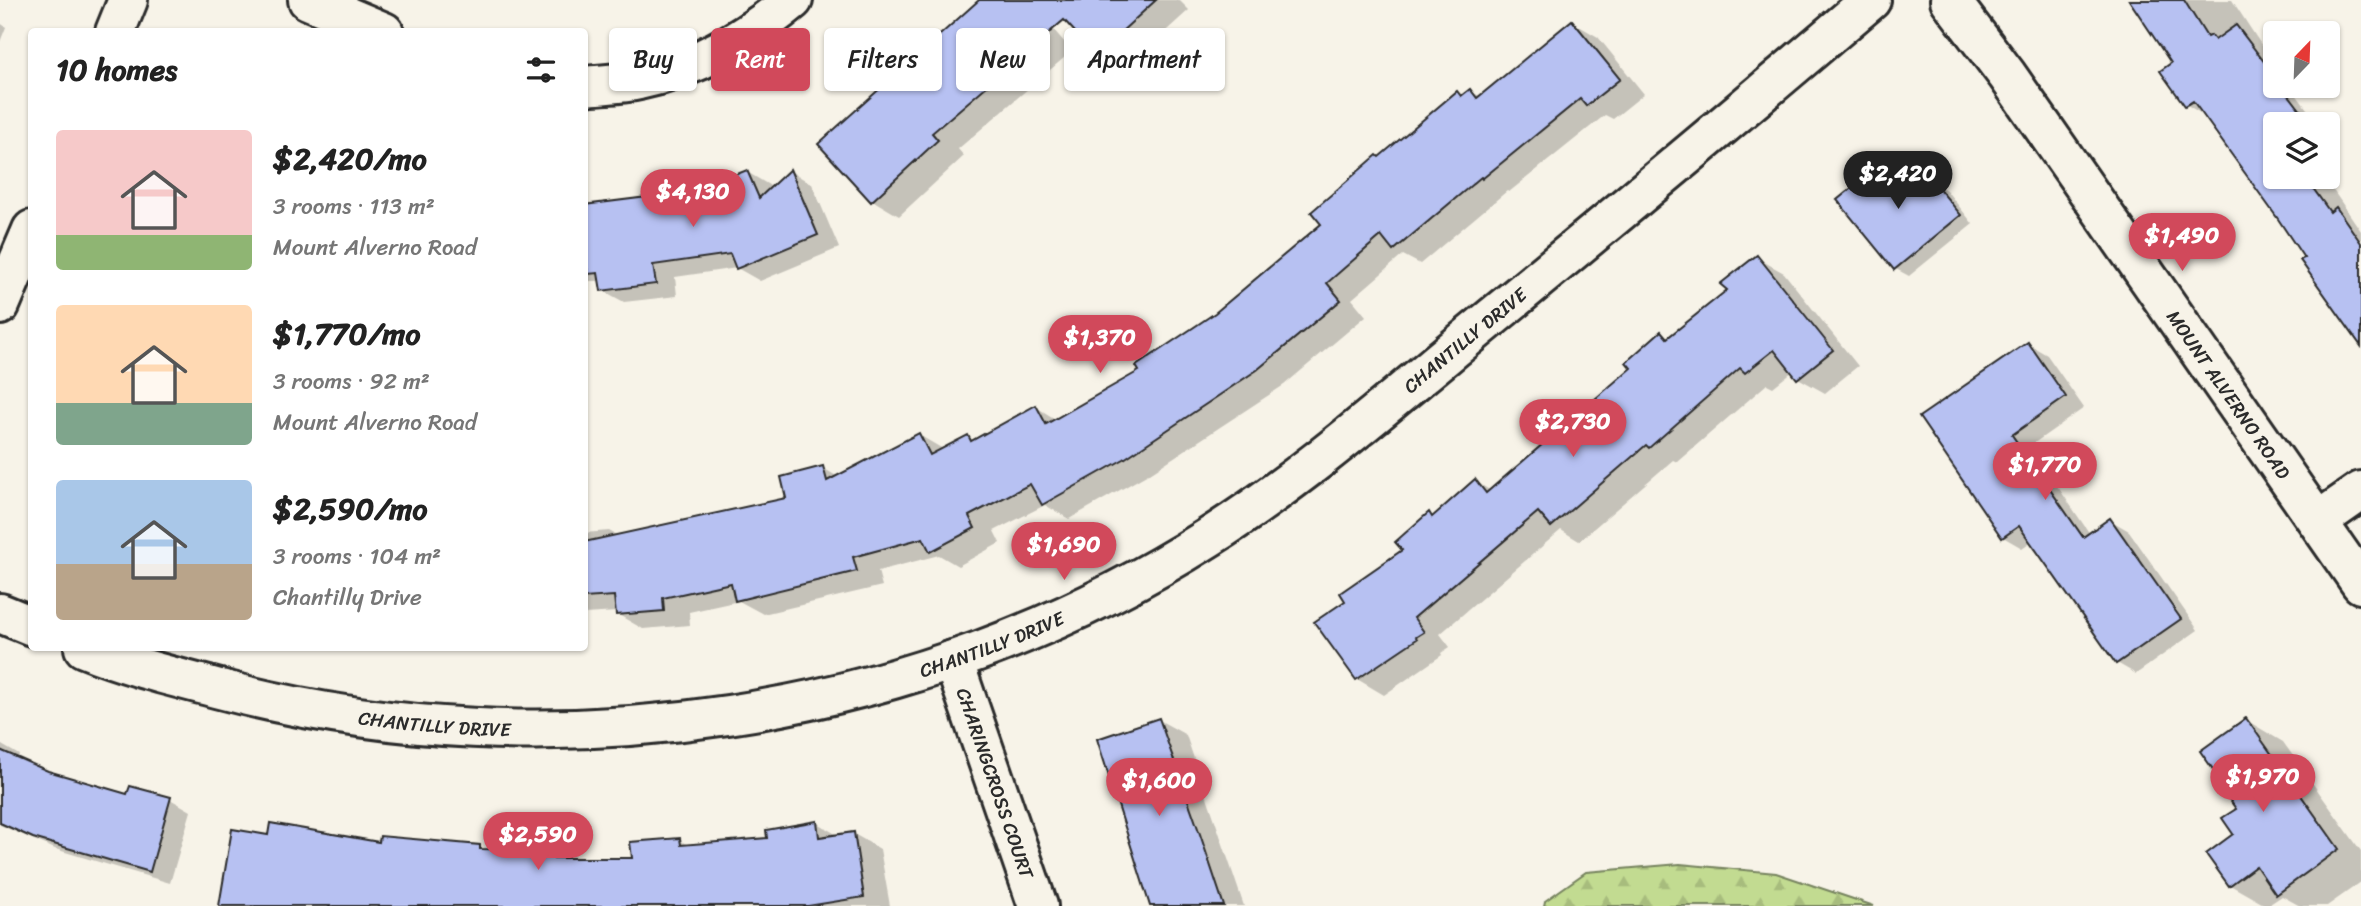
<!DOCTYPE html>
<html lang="en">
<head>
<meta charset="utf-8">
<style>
  :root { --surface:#fff; --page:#f6f6f6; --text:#222; --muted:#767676; --accent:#d1495b }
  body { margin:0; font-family:Sriracha,sans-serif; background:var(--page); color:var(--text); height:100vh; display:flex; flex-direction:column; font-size:26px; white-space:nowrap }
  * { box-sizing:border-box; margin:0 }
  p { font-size:23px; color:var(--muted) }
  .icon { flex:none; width:38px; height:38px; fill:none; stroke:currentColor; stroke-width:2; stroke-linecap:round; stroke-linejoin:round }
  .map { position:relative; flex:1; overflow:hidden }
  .details { position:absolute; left:28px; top:28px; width:560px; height:623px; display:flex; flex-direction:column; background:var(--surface); border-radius:7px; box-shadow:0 2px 5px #0004 }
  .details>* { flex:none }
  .banner { position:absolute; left:609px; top:28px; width:665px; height:63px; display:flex; gap:14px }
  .needle { width:46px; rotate:23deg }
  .fabs { position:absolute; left:2263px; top:21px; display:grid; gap:14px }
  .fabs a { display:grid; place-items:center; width:77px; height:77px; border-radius:7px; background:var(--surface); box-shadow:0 2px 5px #0004; font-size:35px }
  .price { position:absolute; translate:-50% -60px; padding:0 16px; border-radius:24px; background:var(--accent); color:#fff; font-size:23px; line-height:46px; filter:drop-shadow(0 2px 4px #0008) }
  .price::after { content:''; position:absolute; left:50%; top:42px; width:21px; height:16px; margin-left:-10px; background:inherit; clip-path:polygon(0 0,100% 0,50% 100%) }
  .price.selected { background:#222; color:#fff }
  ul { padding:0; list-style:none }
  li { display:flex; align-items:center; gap:21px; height:175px; padding:0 28px }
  li span { display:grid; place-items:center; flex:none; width:196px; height:140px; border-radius:7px; color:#555 }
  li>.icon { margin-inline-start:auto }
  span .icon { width:84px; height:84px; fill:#fffc; stroke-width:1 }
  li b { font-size:30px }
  h2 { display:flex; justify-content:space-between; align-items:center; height:84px; padding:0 28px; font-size:30px }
  .chip { padding:0 24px; border-radius:7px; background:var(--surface); box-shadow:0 2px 5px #0004; font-size:24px; line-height:63px }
  .chip.selected { background:var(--accent); color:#fff }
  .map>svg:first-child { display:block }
  .forest { fill:url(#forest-firs); stroke:#76835e; stroke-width:2 }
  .shadow { fill:#0003 }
  .building { fill:#b7c1f2; stroke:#2b2b2b; stroke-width:2 }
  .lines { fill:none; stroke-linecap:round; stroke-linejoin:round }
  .minor-casing { stroke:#2b2b2b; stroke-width:44 }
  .tertiary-casing { stroke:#2b2b2b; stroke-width:44 }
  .minor { stroke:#f7f3e8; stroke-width:38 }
  .tertiary { stroke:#f7f3e8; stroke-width:38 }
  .labels { text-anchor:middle; stroke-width:5; stroke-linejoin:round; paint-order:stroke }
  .street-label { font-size:19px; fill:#2b2b2b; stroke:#f7f3e8 }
</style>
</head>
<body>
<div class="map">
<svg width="2361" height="906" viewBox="0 0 2361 906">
  <defs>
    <pattern id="forest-firs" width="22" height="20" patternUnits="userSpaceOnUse" patternTransform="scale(1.75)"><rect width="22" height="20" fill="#c2db91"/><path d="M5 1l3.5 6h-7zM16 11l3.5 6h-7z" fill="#a7bc7d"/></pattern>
  </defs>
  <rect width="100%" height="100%" fill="#f7f3e8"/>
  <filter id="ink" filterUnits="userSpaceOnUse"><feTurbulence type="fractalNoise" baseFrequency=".0143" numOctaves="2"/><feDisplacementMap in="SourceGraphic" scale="14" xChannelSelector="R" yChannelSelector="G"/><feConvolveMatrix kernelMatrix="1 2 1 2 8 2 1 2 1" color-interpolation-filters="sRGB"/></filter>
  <g filter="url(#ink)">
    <path class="forest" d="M 1680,864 L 1776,873 L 1874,906 L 1544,906 L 1545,901 L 1586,872 Z"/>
    <g class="shadow">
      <path d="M 982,0 L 1028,0 L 1072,51 L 958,149 L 964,156 L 899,216 L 872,200 Z"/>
      <path d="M 1048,0 L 1179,0 L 1189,10 L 1124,69 L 1097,54 Z"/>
      <path d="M 2131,0 L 2232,0 L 2275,66 L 2275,86 L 2290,86 L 2318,124 L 2275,124 L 2275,177 L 2324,177 L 2361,231 L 2361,343 L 2306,258 L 2202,114 L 2187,105 L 2173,64 Z"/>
      <path d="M 1572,22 L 1598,37 L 1644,94 L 1613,119 L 1605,115 L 1509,192 L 1507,191 L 1420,264 L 1403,255 L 1352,299 L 1366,316 L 1284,385 L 1150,473 L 1069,519 L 1045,505 L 994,531 L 1000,543 L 958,566 L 939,555 L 878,571 L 882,586 L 763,614 L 739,601 L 689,612 L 690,625 L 643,629 L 617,614 L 617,612 L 584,614 L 584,533 L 609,531 L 618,536 L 788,499 L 823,468 L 838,477 L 919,435 L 943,449 L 968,437 L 975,441 L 1036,407 L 1057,420 L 1142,372 L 1216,314 L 1323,224 L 1380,159 L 1457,93 L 1463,97 L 1470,91 L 1481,97 Z"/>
      <path d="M 0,23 L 6,27 L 0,42 Z"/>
      <path d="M 2328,141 L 2335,152 L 2328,158 Z"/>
      <path d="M 1893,156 L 1907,164 L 1927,187 L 1933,182 L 1946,190 L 1973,224 L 1909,276 L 1896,269 Z"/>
      <path d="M 790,171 L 812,184 L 839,248 L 760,281 L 737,268 L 675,277 L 677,296 L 624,302 L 602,290 L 601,281 L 584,281 L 584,206 L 696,193 L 747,172 L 769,185 L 771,189 Z"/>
      <path d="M 1757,258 L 1784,273 L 1858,366 L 1825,393 L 1798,378 L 1793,371 L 1773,387 L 1767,384 L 1677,462 L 1673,460 L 1579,541 L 1561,530 L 1440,634 L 1450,647 L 1441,653 L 1442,655 L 1384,695 L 1357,679 L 1348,601 L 1405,550 L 1429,514 L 1434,517 L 1475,481 L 1491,491 L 1633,368 L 1661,333 L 1669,338 L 1730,290 Z"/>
      <path d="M 2028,344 L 2047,355 L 2084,408 L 2030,446 L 2090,534 L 2110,520 L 2129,531 L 2198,630 L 2136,674 L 2117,663 L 2032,541 L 2022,548 L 2003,537 L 1921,418 Z"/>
      <path d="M 1159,720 L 1186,735 L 1244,906 L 1156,906 Z"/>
      <path d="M 2246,720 L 2283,742 L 2361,851 L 2361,882 L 2327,906 L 2300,906 L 2282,896 L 2267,906 L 2230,885 L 2238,809 L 2229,789 Z"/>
      <path d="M 0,744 L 19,755 L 17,760 L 47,773 L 129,796 L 170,799 L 191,811 L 170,883 L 55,849 L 0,825 Z"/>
      <path d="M 817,823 L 839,836 L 854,834 L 880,849 L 890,906 L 381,906 L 480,847 L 487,851 L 552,852 L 565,860 L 634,860 L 679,840 L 690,846 L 769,840 Z"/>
    </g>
    <g class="building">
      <path d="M 979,0 L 1156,0 L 1096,55 L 1064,20 L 932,133 L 938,140 L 871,202 L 818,144 Z"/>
      <path d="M 2129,0 L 2184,0 L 2207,37 L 2211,35 L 2215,40 L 2236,25 L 2275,76 L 2275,86 L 2282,86 L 2311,124 L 2269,124 L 2275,133 L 2275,177 L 2305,177 L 2330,212 L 2336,207 L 2361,243 L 2361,346 L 2300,260 L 2304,258 L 2278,219 L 2211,126 L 2193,101 L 2185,106 L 2160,71 L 2171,63 Z"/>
      <path d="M 1572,20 L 1620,79 L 1586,106 L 1580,99 L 1482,179 L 1481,177 L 1393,251 L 1381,236 L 1327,283 L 1341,300 L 1257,370 L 1124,459 L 1042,505 L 1030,484 L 969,516 L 975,528 L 930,552 L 923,538 L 853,557 L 857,571 L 735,601 L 731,583 L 663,598 L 664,611 L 616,615 L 614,596 L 584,598 L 584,542 L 786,498 L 781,477 L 823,466 L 827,481 L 919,433 L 930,455 L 968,435 L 971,441 L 1036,405 L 1046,424 L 1139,371 L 1136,366 L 1215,313 L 1321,224 L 1311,212 L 1377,155 L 1379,157 L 1457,91 L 1461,96 L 1470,89 L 1477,98 Z"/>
      <path d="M 1893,154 L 1922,189 L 1932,180 L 1961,215 L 1894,270 L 1837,200 Z"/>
      <path d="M 790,169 L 818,235 L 736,269 L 730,254 L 653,265 L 656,284 L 601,291 L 598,273 L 588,274 L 584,249 L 584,205 L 695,191 L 747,170 L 759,198 Z"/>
      <path d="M 1757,255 L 1833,350 L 1797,379 L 1774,350 L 1745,373 L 1740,368 L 1649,448 L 1646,445 L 1551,527 L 1538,512 L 1414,618 L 1424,632 L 1416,637 L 1417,639 L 1356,680 L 1314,622 L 1345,601 L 1340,593 L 1402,550 L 1395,542 L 1429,512 L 1432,517 L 1475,479 L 1486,493 L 1631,368 L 1626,362 L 1661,331 L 1667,338 L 1727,290 L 1720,284 Z"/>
      <path d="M 2028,342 L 2066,397 L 2012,435 L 2083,537 L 2110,518 L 2181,619 L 2116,664 L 2019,526 L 2002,538 L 1919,417 Z"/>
      <path d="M 1159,718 L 1201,837 L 1224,906 L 1150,906 L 1097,739 Z"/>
      <path d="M 2246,718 L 2339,849 L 2276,895 L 2256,866 L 2229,886 L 2206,854 L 2233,834 L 2222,818 L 2236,809 L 2222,789 L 2226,788 L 2200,751 Z"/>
      <path d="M 0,750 L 48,771 L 127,794 L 130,786 L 171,797 L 150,872 L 33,838 L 0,823 Z"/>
      <path d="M 817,821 L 819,837 L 854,832 L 864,897 L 808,906 L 219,906 L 232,829 L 268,835 L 270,823 L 379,842 L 380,836 L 480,845 L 480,849 L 552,850 L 553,858 L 632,858 L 630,842 L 680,838 L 681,845 L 767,838 L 766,830 Z"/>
    </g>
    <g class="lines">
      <g class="minor-casing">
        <g id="minor">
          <path d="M 308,0 L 384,32"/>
          <path d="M 115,32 L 128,0"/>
          <path d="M 584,86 C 602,84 622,84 639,80 C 698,68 748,37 793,0"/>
          <path d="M 0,305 L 32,230"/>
          <path d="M 2318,521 L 2361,491"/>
          <path d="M 0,613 L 32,626"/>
          <path id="s1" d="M 84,648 C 128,666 174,677 220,689 C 550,776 920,721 1208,538 C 1303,478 1387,404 1473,333 C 1607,223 1740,112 1871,0"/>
          <path id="s2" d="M 953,660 L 1038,906"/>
        </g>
      </g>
      <g class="tertiary-casing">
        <g id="tertiary">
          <path id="s3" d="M 1950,0 L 2007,75 L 2361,584"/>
        </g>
      </g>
      <use href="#minor" class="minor"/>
      <use href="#tertiary" class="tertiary"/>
    </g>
  </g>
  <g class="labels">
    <g class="street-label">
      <text dy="7" stroke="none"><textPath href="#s1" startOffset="1494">CHANTILLY DRIVE</textPath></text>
      <text dy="7" stroke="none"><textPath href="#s3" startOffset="483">MOUNT ALVERNO ROAD</textPath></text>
      <text dy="7" stroke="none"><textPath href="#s1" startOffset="928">CHANTILLY DRIVE</textPath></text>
      <text dy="7" stroke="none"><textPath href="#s1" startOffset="360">CHANTILLY DRIVE</textPath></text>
      <text dy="7" stroke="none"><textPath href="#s2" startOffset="130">CHARINGCROSS COURT</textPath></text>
    </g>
  </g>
</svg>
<div class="fabs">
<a><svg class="needle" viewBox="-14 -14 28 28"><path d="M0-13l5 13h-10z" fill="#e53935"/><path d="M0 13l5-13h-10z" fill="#767676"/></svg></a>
<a><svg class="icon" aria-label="layers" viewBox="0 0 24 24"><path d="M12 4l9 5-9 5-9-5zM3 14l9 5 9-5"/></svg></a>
</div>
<b class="price selected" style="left:1898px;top:211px">$2,420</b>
<b class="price" style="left:693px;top:229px">$4,130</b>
<b class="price" style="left:2182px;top:273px">$1,490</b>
<b class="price" style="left:1100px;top:375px">$1,370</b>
<b class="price" style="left:1573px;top:459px">$2,730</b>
<b class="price" style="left:2045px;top:502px">$1,770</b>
<b class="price" style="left:1064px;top:582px">$1,690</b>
<b class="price" style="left:2263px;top:814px">$1,970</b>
<b class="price" style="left:1159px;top:818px">$1,600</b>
<b class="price" style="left:538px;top:872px">$2,590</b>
<div class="banner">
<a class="chip">Buy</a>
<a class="chip selected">Rent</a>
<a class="chip">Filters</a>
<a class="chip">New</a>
<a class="chip">Apartment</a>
</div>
<section class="details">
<h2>10 homes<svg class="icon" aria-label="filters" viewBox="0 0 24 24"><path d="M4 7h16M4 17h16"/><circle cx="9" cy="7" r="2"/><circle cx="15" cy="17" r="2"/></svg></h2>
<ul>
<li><span style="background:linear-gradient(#f6c9c9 75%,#8fb573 0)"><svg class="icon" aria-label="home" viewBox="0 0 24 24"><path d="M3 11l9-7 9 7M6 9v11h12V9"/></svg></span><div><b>$2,420/mo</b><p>3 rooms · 113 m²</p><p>Mount Alverno Road</p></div></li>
<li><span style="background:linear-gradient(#ffd9b3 70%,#7fa58c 0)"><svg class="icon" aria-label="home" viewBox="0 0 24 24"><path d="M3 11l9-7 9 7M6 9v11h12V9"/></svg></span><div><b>$1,770/mo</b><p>3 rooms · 92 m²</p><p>Mount Alverno Road</p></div></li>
<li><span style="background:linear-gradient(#a9c7e8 60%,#b9a48a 0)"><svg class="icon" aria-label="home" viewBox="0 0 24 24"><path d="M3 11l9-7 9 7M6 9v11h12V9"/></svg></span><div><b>$2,590/mo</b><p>3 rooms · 104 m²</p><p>Chantilly Drive</p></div></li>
</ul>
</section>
</div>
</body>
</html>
